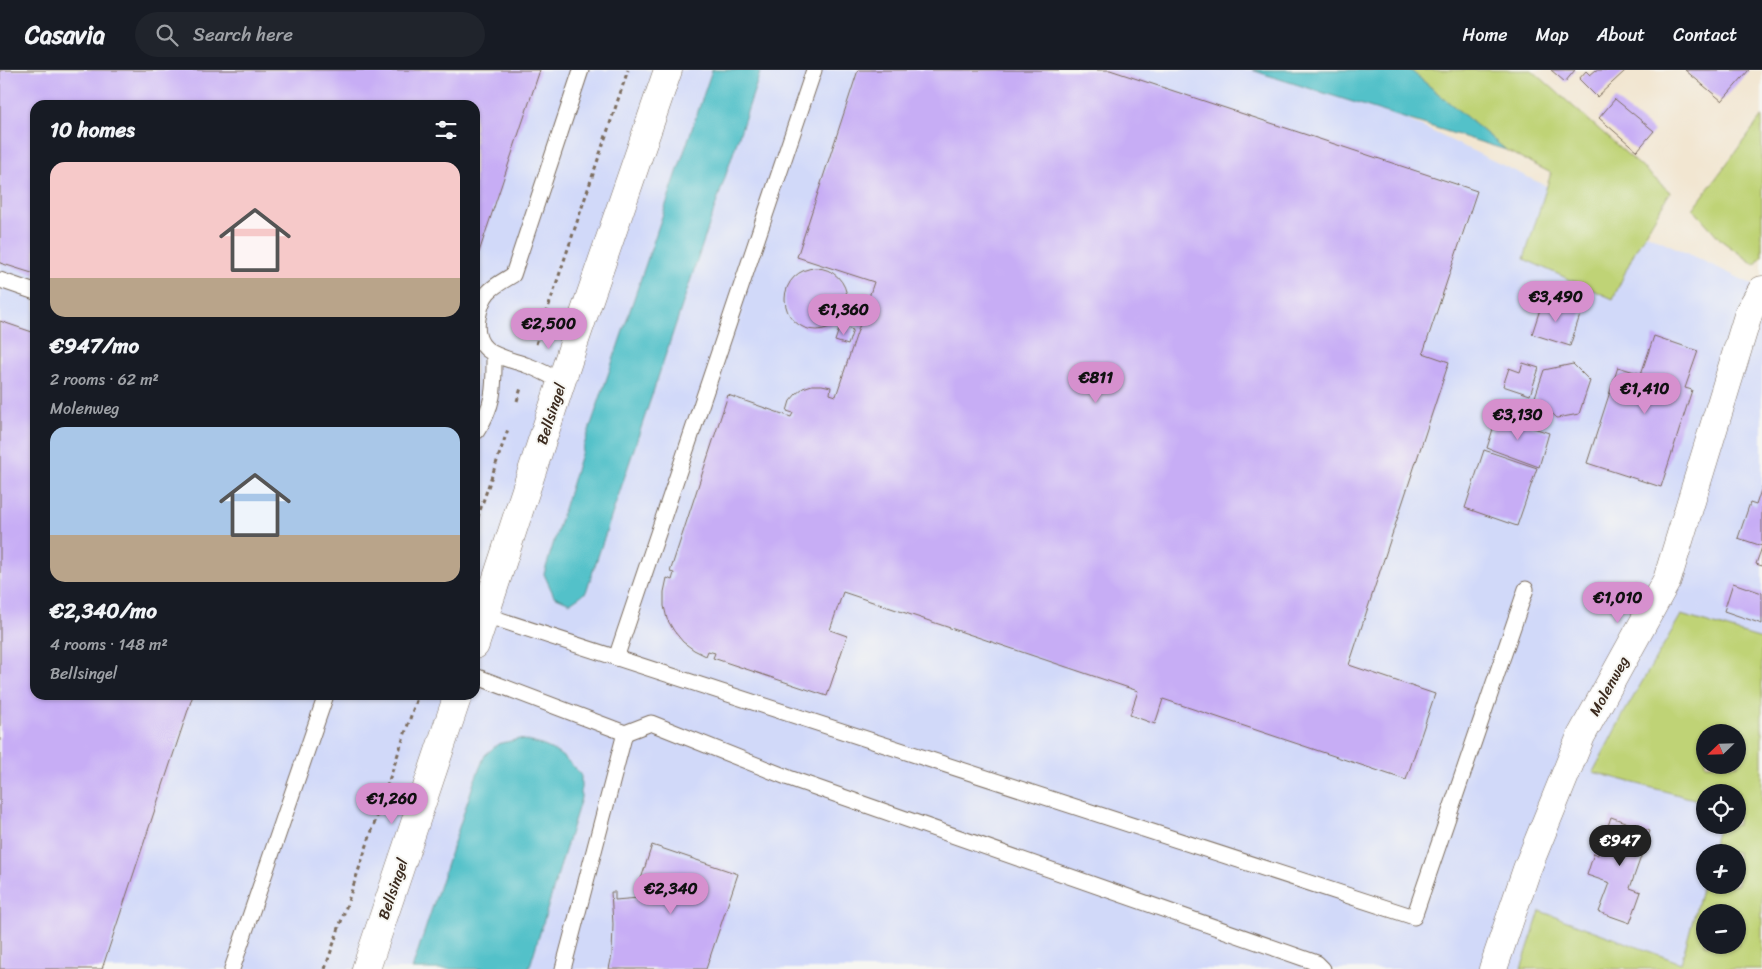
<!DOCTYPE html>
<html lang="en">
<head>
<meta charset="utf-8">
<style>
  :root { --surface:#171b24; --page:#20242c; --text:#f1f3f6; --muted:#9ea1a6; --line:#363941; --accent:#d690ce }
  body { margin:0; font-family:Sriracha,sans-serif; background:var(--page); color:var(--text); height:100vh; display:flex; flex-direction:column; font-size:19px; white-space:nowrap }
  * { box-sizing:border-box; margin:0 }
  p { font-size:16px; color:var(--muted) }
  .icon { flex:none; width:28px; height:28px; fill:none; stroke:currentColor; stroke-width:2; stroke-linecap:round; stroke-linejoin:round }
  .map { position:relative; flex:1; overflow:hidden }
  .details { position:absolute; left:30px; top:30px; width:450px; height:600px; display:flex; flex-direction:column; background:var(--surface); border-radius:15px; box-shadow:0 1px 4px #0004 }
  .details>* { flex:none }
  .needle { width:32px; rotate:247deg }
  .tools { position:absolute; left:1696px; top:654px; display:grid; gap:10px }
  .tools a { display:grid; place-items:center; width:50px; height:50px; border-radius:50%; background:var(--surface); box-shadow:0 1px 4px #0004; font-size:25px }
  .price { position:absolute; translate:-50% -42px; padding:0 11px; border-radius:18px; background:var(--accent); color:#111; font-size:16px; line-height:32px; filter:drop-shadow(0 1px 2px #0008) }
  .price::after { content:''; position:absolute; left:50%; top:30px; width:15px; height:11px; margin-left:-8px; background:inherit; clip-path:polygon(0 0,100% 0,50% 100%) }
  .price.selected { background:#222; color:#fff }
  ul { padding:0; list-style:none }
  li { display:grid; align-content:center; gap:10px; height:265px; padding:0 20px }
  li span { display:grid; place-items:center; height:155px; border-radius:15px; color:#555 }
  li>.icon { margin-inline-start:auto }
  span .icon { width:90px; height:90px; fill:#fffc; stroke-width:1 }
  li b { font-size:21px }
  h2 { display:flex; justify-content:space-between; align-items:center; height:60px; padding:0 20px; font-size:21px }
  header { display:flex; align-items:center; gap:30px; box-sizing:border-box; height:70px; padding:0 25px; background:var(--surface); border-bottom:1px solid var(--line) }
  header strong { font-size:24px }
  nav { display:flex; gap:28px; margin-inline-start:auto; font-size:18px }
  .search { width:350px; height:45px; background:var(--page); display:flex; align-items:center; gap:12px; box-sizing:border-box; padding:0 18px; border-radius:28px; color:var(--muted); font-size:19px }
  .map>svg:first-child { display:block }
  .built { fill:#d1d9f9; fill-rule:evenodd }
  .green { fill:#bfd376; stroke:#7d7e4a; fill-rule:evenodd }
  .water { fill:#53c1c9; stroke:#477674 }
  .building { fill:#c7adf5 }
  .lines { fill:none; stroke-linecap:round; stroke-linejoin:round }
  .service-casing { stroke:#7b6c5d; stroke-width:17 }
  .minor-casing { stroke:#7b6c5d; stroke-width:29 }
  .path { stroke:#7b6c5d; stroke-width:3; stroke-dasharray:4 4; stroke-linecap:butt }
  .service { stroke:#fff; stroke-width:15 }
  .minor { stroke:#fff; stroke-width:28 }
  .labels { text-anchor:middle; stroke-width:4; stroke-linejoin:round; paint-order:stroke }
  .street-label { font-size:15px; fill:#3b2a1e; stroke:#f6f6f2 }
</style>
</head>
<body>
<header>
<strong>Casavia</strong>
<div class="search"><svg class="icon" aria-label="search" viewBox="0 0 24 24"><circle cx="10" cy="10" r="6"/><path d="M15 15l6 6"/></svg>Search here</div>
<nav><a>Home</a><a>Map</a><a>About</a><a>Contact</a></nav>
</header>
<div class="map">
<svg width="1762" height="899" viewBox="0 0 1762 899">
  <rect width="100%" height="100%" fill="#f6f6f2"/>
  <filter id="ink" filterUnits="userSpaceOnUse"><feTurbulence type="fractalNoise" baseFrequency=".02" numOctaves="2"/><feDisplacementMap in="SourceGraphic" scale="10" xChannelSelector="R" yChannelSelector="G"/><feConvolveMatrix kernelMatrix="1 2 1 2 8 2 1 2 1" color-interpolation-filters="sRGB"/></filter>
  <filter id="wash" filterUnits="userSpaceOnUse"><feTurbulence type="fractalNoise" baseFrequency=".0096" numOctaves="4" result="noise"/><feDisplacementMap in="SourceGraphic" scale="20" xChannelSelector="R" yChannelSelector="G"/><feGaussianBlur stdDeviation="1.12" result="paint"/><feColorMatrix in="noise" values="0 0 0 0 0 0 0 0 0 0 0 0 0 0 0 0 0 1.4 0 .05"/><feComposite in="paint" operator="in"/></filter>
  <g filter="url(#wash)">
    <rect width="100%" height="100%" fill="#f2e6d1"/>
    <path class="built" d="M 0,0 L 1303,0 L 1762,219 L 1762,899 L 0,899 ZM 35,35 L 475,35 L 475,625 L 35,625 ZM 1705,662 L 1738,662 L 1738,695 L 1705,695 ZM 1705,722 L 1738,722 L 1738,755 L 1705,755 ZM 1705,782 L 1738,782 L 1738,815 L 1705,815 ZM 1705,842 L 1738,842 L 1738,875 L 1705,875 Z"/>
    <g class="green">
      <path d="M 1410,0 L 1532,0 L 1670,122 L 1634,183 L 1613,229 L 1524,189 L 1551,103 L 1506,80 Z"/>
      <path d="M 1762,46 L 1762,186 L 1755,195 L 1722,171 L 1693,139 Z"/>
      <path d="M 1681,545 L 1762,569 L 1762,899 L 1521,899 L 1540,841 L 1681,893 L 1705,805 L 1705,815 L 1738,815 L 1738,782 L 1711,782 L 1719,755 L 1738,755 L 1738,722 L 1705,722 L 1705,732 L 1593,702 L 1624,643 ZM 1705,662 L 1738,662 L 1738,695 L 1705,695 ZM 1705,842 L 1738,842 L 1738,875 L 1705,875 Z"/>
    </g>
    <g class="water">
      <path d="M 712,0 L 761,0 L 586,522 L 570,533 L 554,526 L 544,504 L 581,384 Z"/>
      <path d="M 1252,0 L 1410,0 L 1506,80 L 1270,6 Z"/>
      <path d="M 519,669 C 550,676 559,681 581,704 L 581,728 L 529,899 L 412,899 L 474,712 L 485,685 L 498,674 Z"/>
    </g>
    <g id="blocks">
      <g class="building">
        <path d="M 0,0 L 540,0 L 475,194 L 475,35 L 35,35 L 35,204 L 0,193 Z"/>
        <path d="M 858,0 L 1110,0 L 1477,121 L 1423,283 L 1449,292 L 1349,595 L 1435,624 L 1406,710 L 1163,629 L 1155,654 L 1130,645 L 1138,621 L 843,522 L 830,560 L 847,566 L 827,626 L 713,588 L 715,583 L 708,581 L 706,586 L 694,580 L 683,572 L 674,561 L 667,549 L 664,536 L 664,522 L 667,508 L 672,510 L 674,503 L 670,502 L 728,325 L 791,347 L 793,343 L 787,341 L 790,331 L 796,324 L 803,318 L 812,315 L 822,315 L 831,317 L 830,324 L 836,326 L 874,212 L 797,187 Z"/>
        <path d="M 1551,0 L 1575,0 L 1565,12 Z"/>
        <path d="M 1596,0 L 1626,0 L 1597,27 L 1579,9 L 1586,1 L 1590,5 Z"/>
        <path d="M 1685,0 L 1749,0 L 1722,31 Z"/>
        <path d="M 1615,29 L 1654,61 L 1637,81 L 1599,48 Z"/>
        <circle cx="816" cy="229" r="31"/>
        <path d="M 1543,230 L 1581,242 L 1570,276 L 1532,264 Z"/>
        <path d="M 0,251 L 35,263 L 35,625 L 193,625 L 102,899 L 0,899 Z"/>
        <path d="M 840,256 L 853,260 L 848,275 L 835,271 Z"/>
        <path d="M 1654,266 L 1698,281 L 1685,318 L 1692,320 L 1661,417 L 1587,393 L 1618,297 L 1641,304 Z"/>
        <path d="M 1523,293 L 1539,298 L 1530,325 L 1503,316 L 1509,298 L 1520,302 Z"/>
        <path d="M 1573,294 L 1590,311 L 1579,344 L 1557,348 L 1535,327 L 1544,300 Z"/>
        <path d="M 1497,346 L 1549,363 L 1539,397 L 1487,378 Z"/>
        <path d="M 1484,380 L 1537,398 L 1517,456 L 1465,438 Z"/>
        <path d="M 1762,417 L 1762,476 L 1738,468 L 1750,433 L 1756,435 Z"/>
        <path d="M 1762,477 L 1762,496 L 1756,494 Z"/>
        <path d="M 1733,513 L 1762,523 L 1762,554 L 1724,541 Z"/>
        <path d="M 1611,747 L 1650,761 L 1630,818 L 1641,822 L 1630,853 L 1599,842 L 1610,813 L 1587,805 L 1594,783 L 1598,785 Z"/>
        <path d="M 652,775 L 738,804 L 706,899 L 609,899 L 612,885 L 613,854 L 611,822 L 615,822 L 615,830 L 639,828 L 645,811 L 641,809 Z"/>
      </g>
    </g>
  </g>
  <g filter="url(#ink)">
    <use href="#blocks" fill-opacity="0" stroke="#7b6c5d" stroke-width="1"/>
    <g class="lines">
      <g class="service-casing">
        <g id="service">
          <path d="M 0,210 L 35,222"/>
          <path d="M 562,312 C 550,306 539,299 526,295 C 500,286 472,284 478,248 C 483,221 491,218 513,205 L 581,0"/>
          <path d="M 475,361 L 477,361 C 495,334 494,317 494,286"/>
          <path d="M 485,545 L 1414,847 L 1526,519"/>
          <path d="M 616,588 L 814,0"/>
          <path d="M 475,606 L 625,663 L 651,653 L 789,708 L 1317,893 L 1323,899"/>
          <path d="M 232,899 L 326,625"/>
          <path d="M 563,899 L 625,663"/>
        </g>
      </g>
      <g class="minor-casing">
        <g id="minor">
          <path d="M 475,575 L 573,276 L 668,0"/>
          <path d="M 366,899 L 458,625"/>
          <path d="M 1493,899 L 1527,799 L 1581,666 L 1667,510 L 1749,242 L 1762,220"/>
        </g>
      </g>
      <g class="path">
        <path d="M 536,274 L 628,0"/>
        <path d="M 517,331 L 521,318"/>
        <path d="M 475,455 L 508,359"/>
        <path d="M 325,899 L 418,625"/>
      </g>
      <use href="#service" class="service"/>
      <use href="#minor" class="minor"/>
    </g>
  </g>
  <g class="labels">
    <g class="street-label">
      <text transform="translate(551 344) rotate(-72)" y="5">Bellsingel</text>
      <text transform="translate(1609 616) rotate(-61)" y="5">Molenweg</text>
      <text transform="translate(393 819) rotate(-71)" y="5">Bellsingel</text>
    </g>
  </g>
</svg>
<div class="tools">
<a><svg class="needle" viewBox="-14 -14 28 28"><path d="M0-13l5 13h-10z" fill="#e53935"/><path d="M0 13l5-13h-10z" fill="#9ea1a6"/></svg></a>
<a><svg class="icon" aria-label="locate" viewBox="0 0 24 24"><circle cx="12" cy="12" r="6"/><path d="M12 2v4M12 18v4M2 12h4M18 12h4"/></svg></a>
<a>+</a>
<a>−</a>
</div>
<b class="price" style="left:1556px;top:253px">€3,490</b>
<b class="price" style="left:844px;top:266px">€1,360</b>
<b class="price" style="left:549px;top:280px">€2,500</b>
<b class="price" style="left:1096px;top:334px">€811</b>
<b class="price" style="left:1645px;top:345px">€1,410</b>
<b class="price" style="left:1518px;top:371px">€3,130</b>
<b class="price" style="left:1618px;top:554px">€1,010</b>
<b class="price" style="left:392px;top:755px">€1,260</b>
<b class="price selected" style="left:1620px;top:797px">€947</b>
<b class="price" style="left:671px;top:845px">€2,340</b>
<section class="details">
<h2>10 homes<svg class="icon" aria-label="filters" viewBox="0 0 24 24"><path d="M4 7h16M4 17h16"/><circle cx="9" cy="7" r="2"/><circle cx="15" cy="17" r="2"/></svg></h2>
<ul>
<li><span style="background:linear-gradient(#f6c9c9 75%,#b9a48a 0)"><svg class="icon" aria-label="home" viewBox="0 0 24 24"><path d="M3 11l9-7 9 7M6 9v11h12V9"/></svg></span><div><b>€947/mo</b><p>2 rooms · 62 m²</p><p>Molenweg</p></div></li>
<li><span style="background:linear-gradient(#a9c7e8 70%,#b9a48a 0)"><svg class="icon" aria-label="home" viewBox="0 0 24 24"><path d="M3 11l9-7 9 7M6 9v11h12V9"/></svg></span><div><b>€2,340/mo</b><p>4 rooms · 148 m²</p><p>Bellsingel</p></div></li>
</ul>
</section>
</div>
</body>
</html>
